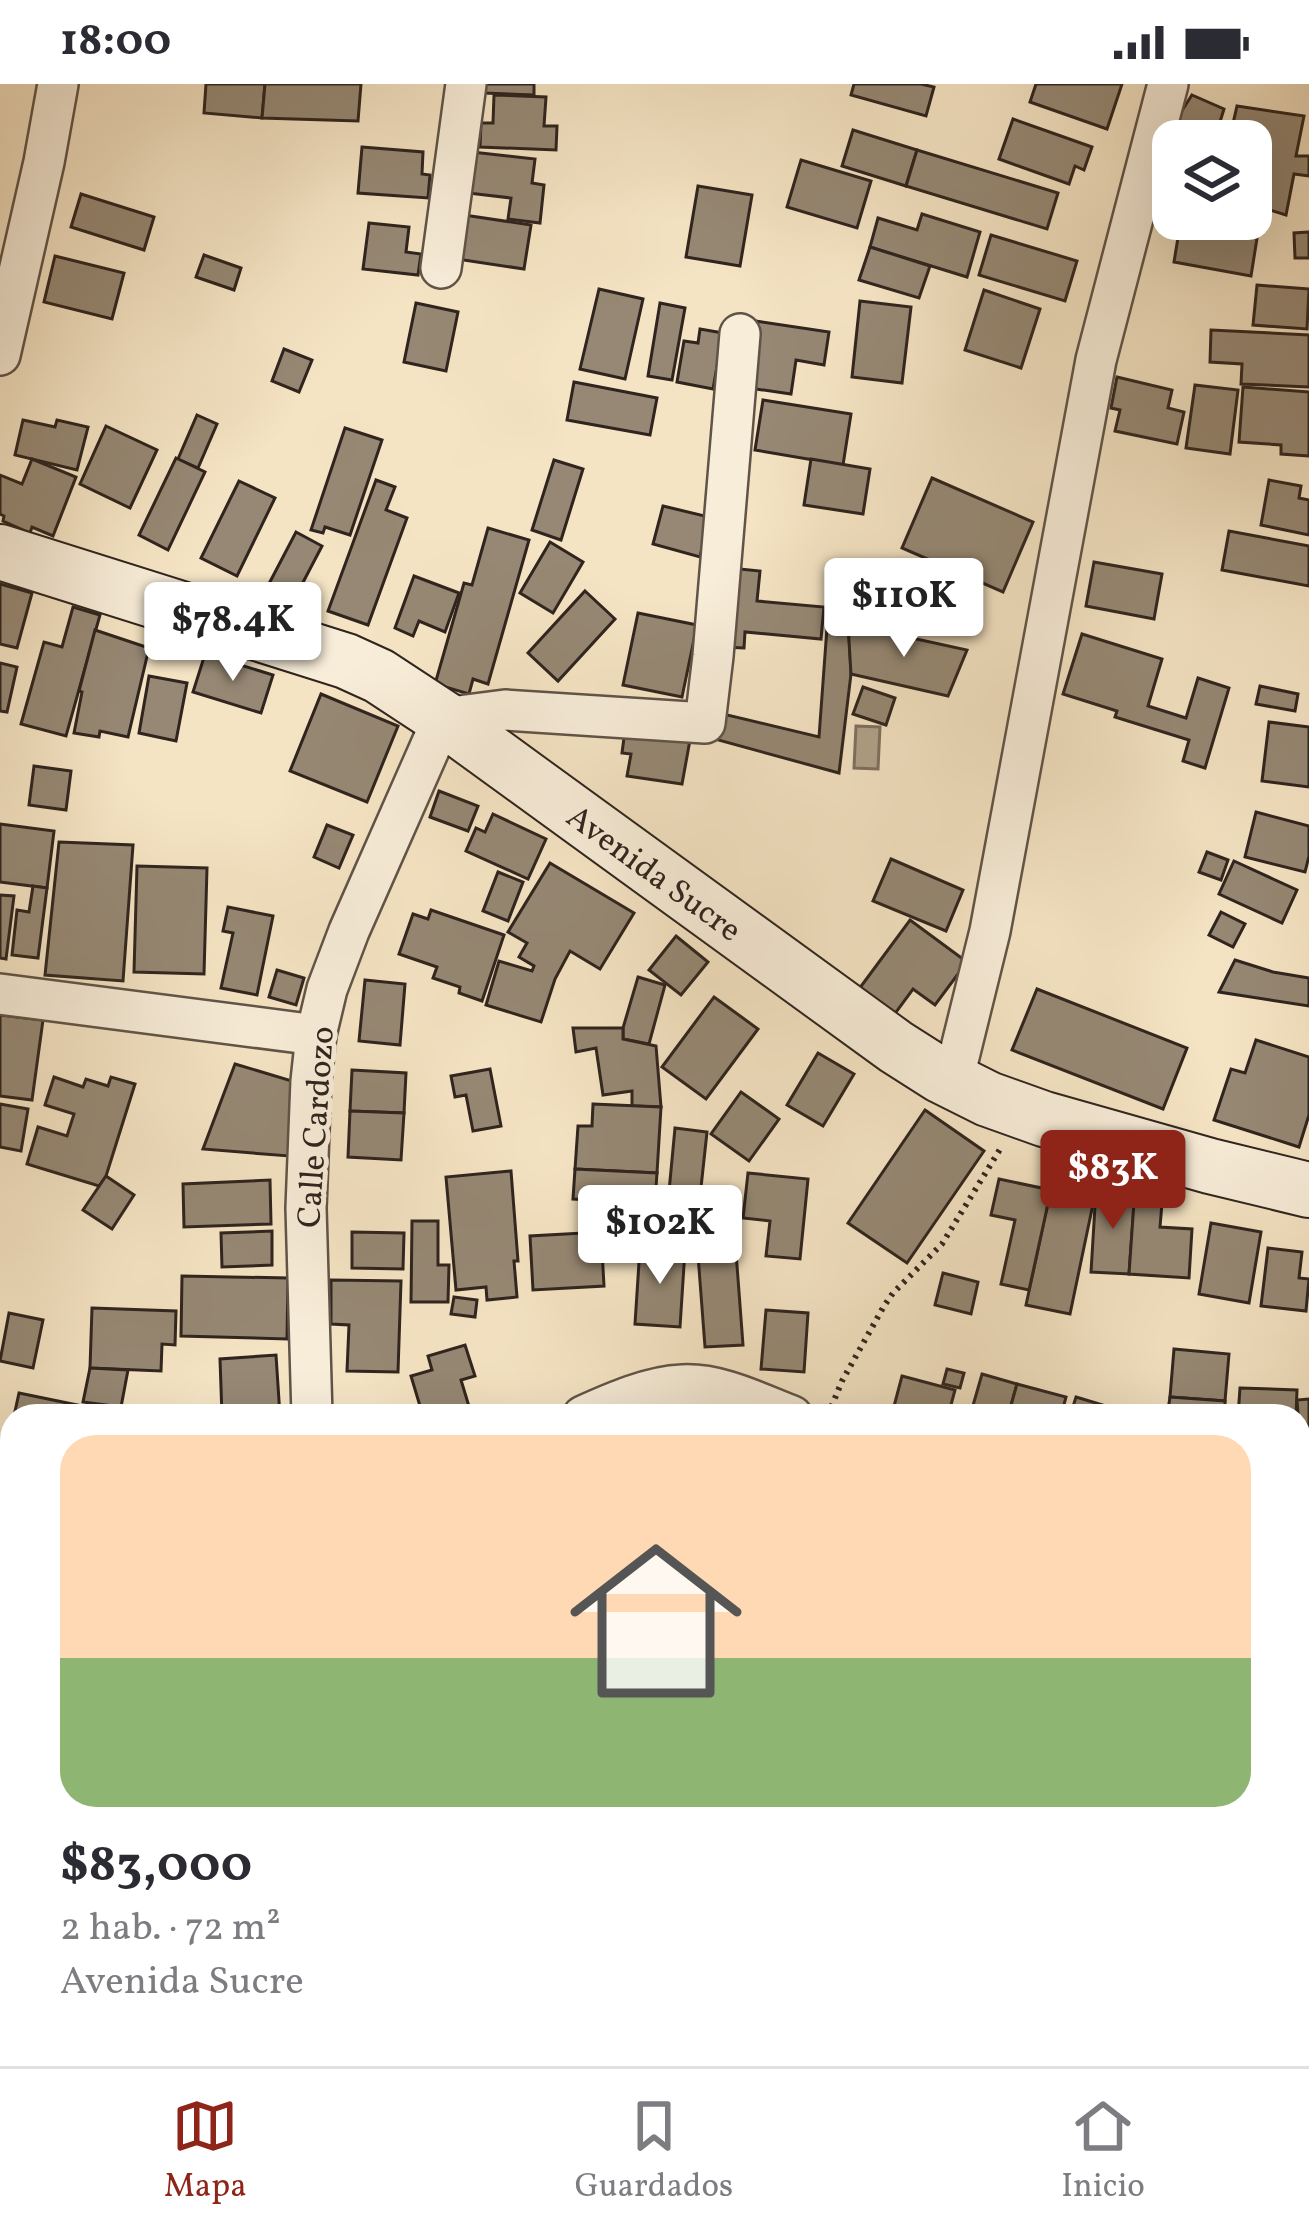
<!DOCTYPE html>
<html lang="es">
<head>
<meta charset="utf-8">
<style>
  :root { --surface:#fff; --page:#f2f2f3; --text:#2b2b33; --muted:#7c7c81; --line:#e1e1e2; --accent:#8f2418 }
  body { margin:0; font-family:Vollkorn,serif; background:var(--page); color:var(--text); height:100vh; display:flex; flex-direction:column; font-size:45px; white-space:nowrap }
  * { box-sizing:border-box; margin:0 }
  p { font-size:39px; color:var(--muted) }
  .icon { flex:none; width:66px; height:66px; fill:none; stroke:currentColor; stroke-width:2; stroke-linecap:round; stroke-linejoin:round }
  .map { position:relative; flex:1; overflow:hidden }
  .panel { position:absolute; left:0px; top:1320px; width:1311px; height:663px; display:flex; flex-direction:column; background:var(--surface); border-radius:36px 36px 0 0; box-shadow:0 12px 48px #0002 }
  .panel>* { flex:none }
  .controls { position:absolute; left:1152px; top:36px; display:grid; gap:24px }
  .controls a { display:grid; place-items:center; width:120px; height:120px; border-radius:24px; background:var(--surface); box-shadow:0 12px 48px #0002; font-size:60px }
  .price { position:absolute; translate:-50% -102px; padding:0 27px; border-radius:12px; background:#fff; color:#222; font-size:39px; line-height:78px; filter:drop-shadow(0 3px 6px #0008) }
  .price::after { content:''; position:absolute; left:50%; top:72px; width:36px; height:27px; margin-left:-18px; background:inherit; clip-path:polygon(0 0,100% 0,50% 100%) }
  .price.on { background:var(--accent); color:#fff }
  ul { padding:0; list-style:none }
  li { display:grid; align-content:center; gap:24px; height:636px; padding:0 60px }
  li+li { border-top:3px solid var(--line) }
  li span { display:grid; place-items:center; height:372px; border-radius:36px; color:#555 }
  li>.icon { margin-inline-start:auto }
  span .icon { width:216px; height:216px; fill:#fffc; stroke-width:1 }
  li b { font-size:51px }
  .status { display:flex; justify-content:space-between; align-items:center; height:84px; padding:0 60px; background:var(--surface); direction:ltr }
  .status svg { height:33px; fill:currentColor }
  .tabs { display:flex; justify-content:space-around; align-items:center; height:168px; border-top:3px solid var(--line); background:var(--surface); font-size:33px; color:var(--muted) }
  .tabs a { display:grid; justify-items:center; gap:6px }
  .tabs .on { color:var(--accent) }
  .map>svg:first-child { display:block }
  .water { fill:#b2a38c; stroke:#7e7060; stroke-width:3 }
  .building { fill:#968874; stroke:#2f241e; stroke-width:3 }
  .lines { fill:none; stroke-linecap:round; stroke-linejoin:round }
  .street-casing { stroke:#605448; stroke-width:44 }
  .secondary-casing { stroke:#2f241e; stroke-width:58 }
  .path { stroke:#2f241e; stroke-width:6; stroke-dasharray:3 6; stroke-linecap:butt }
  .street { stroke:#f8edd9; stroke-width:39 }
  .secondary { stroke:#f8edd9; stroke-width:54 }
  .labels { text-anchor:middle; stroke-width:10; stroke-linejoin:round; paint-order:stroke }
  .street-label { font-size:33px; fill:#2f241e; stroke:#f8edd9 }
</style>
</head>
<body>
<div class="status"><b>18:00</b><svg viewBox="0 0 49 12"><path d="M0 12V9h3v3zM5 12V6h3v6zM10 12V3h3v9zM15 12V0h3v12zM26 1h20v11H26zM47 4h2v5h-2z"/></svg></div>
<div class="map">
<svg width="1309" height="1982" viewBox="0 0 1309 1982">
  <rect width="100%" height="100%" fill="#f5e4c4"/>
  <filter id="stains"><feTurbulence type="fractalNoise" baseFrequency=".00167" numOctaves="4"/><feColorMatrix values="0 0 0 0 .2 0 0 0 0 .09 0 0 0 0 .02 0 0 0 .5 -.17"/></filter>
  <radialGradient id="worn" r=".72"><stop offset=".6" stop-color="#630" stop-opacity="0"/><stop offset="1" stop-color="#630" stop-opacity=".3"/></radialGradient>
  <path class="water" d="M 856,642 L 880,643 L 878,685 L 854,684 Z"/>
  <g class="building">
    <path d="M 206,0 L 265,0 L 262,34 L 204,29 Z"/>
    <path d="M 265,0 L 361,0 L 358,37 L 262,34 Z"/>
    <path d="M 485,0 L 534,0 L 534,11 L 484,9 Z"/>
    <path d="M 854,0 L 921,0 L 934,3 L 926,32 L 851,11 Z"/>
    <path d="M 1036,0 L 1122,0 L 1107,45 L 1030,18 Z"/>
    <path d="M 494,11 L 546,13 L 544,42 L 557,42 L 556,66 L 480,63 L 481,39 L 493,39 Z"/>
    <path d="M 1192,11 L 1224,25 L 1214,57 L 1175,57 L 1181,28 Z"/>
    <path d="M 1237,22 L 1304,32 L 1296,72 L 1309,72 L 1309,92 L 1294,90 L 1286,131 L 1251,120 L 1251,57 L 1229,57 Z"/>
    <path d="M 1013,35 L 1092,63 L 1084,86 L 1075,82 L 1069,100 L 999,75 Z"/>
    <path d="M 853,46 L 917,66 L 906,102 L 842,82 Z"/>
    <path d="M 362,63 L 423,68 L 422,90 L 430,91 L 428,114 L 358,109 Z"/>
    <path d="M 917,66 L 1058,109 L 1047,145 L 906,102 Z"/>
    <path d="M 472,68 L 535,75 L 532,99 L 544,101 L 540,139 L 508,135 L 511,114 L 468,109 Z"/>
    <path d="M 801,76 L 871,97 L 857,144 L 787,123 Z"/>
    <path d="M 1164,90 L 1173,93 L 1173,130 L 1154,125 Z"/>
    <path d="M 698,102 L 752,111 L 740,182 L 686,173 Z"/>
    <path d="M 81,110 L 154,133 L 144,166 L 71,143 Z"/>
    <path d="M 922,130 L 980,148 L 967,193 L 870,163 L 878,134 L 917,146 Z"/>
    <path d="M 464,131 L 531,141 L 524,185 L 457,175 Z"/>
    <path d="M 1181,135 L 1258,148 L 1251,192 L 1174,178 Z"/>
    <path d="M 369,139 L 409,143 L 406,168 L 421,170 L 418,191 L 363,185 Z"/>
    <path d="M 1309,148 L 1309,174 L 1295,174 L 1294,149 Z"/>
    <path d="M 991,151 L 1077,177 L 1065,217 L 979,191 Z"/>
    <path d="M 870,163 L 930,182 L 919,214 L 859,196 Z"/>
    <path d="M 204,171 L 241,184 L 234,206 L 196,193 Z"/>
    <path d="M 55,172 L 124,189 L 112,235 L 44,218 Z"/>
    <path d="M 1257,201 L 1309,205 L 1307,245 L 1253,241 Z"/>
    <path d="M 599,205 L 643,215 L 625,295 L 580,285 Z"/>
    <path d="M 984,206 L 1040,225 L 1021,284 L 965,266 Z"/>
    <path d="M 860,217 L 911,223 L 902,299 L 852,293 Z"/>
    <path d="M 416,219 L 458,228 L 446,287 L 404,278 Z"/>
    <path d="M 660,219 L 685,224 L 672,296 L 648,292 Z"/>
    <path d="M 749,236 L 829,248 L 824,281 L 796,276 L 791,310 L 749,304 Z"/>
    <path d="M 700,245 L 723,249 L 713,305 L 677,298 L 684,257 L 698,259 Z"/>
    <path d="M 1211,246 L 1309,251 L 1309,303 L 1241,300 L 1242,280 L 1210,278 Z"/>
    <path d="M 284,265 L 312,276 L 299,308 L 272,297 Z"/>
    <path d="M 1117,293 L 1172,306 L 1168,324 L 1184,328 L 1177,360 L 1115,347 L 1120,326 L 1111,324 Z"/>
    <path d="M 574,298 L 657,314 L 650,351 L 567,336 Z"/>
    <path d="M 1195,301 L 1238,306 L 1230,370 L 1186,364 Z"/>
    <path d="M 1243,303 L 1309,308 L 1309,372 L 1281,370 L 1281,361 L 1239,358 Z"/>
    <path d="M 763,316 L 851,330 L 843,381 L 755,366 Z"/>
    <path d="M 197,331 L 217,340 L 198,384 L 178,375 Z"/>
    <path d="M 23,336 L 55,343 L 57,336 L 88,343 L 77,386 L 15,371 Z"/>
    <path d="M 106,342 L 157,366 L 130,424 L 80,400 Z"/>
    <path d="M 345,344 L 382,356 L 350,451 L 325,443 L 323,449 L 311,446 Z"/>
    <path d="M 176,374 L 205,388 L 168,466 L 139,451 Z"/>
    <path d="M 32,375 L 76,393 L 53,452 L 32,443 L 30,449 L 3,437 L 4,432 L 0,430 L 0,391 L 22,400 Z"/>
    <path d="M 811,375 L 870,385 L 863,430 L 804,421 Z"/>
    <path d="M 554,376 L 583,385 L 561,456 L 532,446 Z"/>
    <path d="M 932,394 L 1033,438 L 1003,508 L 902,464 Z"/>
    <path d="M 376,396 L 395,403 L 386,426 L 407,434 L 368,541 L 328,527 Z"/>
    <path d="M 1269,396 L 1301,402 L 1299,414 L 1309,416 L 1309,451 L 1261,441 Z"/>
    <path d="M 239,397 L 275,414 L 237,492 L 201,474 Z"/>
    <path d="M 663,422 L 709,433 L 700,473 L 653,460 Z"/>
    <path d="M 488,444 L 529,456 L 488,600 L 473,595 L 469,610 L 435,600 L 464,499 L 472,501 Z"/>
    <path d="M 1229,447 L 1309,462 L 1309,502 L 1222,486 Z"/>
    <path d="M 296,448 L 322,462 L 287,529 L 261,515 Z"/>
    <path d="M 550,458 L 583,478 L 553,529 L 520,509 Z"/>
    <path d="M 1094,478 L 1162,490 L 1154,535 L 1086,522 Z"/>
    <path d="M 730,484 L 760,487 L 757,517 L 824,523 L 821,555 L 745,548 L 744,564 L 722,563 Z"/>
    <path d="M 414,492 L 459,509 L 445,548 L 419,537 L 413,552 L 395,544 Z"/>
    <path d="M 0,500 L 32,509 L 17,564 L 0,560 Z"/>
    <path d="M 585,507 L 615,535 L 558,597 L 528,569 Z"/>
    <path d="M 73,523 L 100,531 L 66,652 L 21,640 L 44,558 L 62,563 Z"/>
    <path d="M 638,529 L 697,541 L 682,613 L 623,601 Z"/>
    <path d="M 828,530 L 848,532 L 851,590 L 839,689 L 711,654 L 715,628 L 819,653 Z"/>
    <path d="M 848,540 L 967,566 L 948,612 L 851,590 Z"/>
    <path d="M 95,546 L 149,564 L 128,653 L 100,647 L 99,653 L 74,649 L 82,608 L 79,607 Z"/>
    <path d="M 1082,550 L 1162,575 L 1148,622 L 1186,634 L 1198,594 L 1229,604 L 1205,684 L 1183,677 L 1189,656 L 1115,633 L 1117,627 L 1063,610 Z"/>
    <path d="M 205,570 L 273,591 L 261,629 L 193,608 Z"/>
    <path d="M 0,579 L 17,583 L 7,628 L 0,627 Z"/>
    <path d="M 149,592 L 187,599 L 176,657 L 139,649 Z"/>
    <path d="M 1260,602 L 1298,610 L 1295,627 L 1256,620 Z"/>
    <path d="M 863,603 L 895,614 L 886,641 L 853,630 Z"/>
    <path d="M 321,610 L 398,642 L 367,718 L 290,687 Z"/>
    <path d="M 1269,638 L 1309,643 L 1309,703 L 1262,697 Z"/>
    <path d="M 625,646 L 690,656 L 682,700 L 627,692 L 631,670 L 622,669 Z"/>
    <path d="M 34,682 L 71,687 L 66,726 L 29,721 Z"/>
    <path d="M 439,707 L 478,722 L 468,747 L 430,733 Z"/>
    <path d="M 1256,728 L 1309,742 L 1309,772 L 1305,788 L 1245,773 Z"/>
    <path d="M 493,730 L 546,755 L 528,795 L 466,767 L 476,744 L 485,748 Z"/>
    <path d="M 0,740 L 54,747 L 47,804 L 0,798 Z"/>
    <path d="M 327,741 L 353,751 L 339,784 L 314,773 Z"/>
    <path d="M 59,758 L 133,761 L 123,897 L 45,891 Z"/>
    <path d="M 1207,768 L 1228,776 L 1221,796 L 1199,788 Z"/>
    <path d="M 891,775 L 963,806 L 946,847 L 873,817 Z"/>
    <path d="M 1234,777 L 1297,806 L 1282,839 L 1219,810 Z"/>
    <path d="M 550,779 L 634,829 L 600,885 L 570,867 L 555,895 L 541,938 L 486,921 L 499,877 L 532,887 L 534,882 L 519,873 L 527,859 L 508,848 Z"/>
    <path d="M 137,782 L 207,784 L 204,890 L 134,888 Z"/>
    <path d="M 498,788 L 523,798 L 508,837 L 483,827 Z"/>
    <path d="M 33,802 L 47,804 L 38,874 L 12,871 L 17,826 L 29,828 Z"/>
    <path d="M 0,811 L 14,812 L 6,875 L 0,874 Z"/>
    <path d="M 228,823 L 273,832 L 257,911 L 221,904 L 233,849 L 223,847 Z"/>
    <path d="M 431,826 L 504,851 L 482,917 L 459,909 L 460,903 L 433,894 L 437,883 L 399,870 L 413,830 L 428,835 Z"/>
    <path d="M 1221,828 L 1245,840 L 1233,863 L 1209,851 Z"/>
    <path d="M 910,836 L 967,878 L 935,921 L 913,905 L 894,931 L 859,905 Z"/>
    <path d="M 676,852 L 708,878 L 681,911 L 649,886 Z"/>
    <path d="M 1235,876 L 1273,888 L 1309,894 L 1309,922 L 1219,908 Z"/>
    <path d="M 277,886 L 304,894 L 296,921 L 269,913 Z"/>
    <path d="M 638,893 L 665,901 L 649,960 L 623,955 L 623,944 Z"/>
    <path d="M 365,896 L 405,900 L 400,961 L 359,957 Z"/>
    <path d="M 1037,905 L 1187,964 L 1163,1025 L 1012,966 Z"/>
    <path d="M 714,913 L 758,945 L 706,1015 L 662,983 Z"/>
    <path d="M 0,931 L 43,936 L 32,1016 L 0,1012 Z"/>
    <path d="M 573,944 L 623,944 L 623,955 L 656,962 L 661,1023 L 632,1022 L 632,1007 L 603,1011 L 596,964 L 576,968 Z"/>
    <path d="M 1256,956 L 1309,973 L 1309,1031 L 1299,1063 L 1214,1036 L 1231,985 L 1245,989 Z"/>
    <path d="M 818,969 L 854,990 L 823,1042 L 787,1021 Z"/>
    <path d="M 235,980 L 292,997 L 289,1072 L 203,1065 Z"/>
    <path d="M 490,985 L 501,1042 L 473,1047 L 466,1011 L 455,1013 L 451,992 Z"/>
    <path d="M 352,986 L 406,989 L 404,1029 L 350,1027 Z"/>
    <path d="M 54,993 L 83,1003 L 86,995 L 108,1002 L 111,993 L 135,1000 L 106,1092 L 99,1102 L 27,1080 L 38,1043 L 67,1052 L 74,1030 L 45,1021 Z"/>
    <path d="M 741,1008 L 779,1035 L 749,1077 L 711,1050 Z"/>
    <path d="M 0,1020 L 28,1025 L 21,1067 L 0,1063 Z"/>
    <path d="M 593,1020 L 661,1023 L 657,1089 L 575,1085 L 578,1042 L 592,1042 Z"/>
    <path d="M 925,1026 L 984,1067 L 907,1179 L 848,1139 Z"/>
    <path d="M 350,1027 L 404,1029 L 401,1076 L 348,1073 Z"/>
    <path d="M 675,1044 L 707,1048 L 699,1122 L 668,1118 Z"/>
    <path d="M 575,1085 L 657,1089 L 653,1147 L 631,1146 L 633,1118 L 573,1115 Z"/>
    <path d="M 511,1087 L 518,1177 L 514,1177 L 517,1213 L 487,1216 L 486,1203 L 456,1206 L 446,1093 Z"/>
    <path d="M 748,1089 L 808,1095 L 800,1175 L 766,1172 L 770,1137 L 743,1134 Z"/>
    <path d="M 1054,1091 L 1097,1101 L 1070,1230 L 1026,1221 Z"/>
    <path d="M 106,1092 L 134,1111 L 112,1145 L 83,1126 Z"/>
    <path d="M 999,1095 L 1051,1106 L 1029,1206 L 1001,1200 L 1015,1136 L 991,1131 Z"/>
    <path d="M 270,1096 L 271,1140 L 184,1143 L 183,1100 Z"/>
    <path d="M 1096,1106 L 1135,1108 L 1129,1190 L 1091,1188 Z"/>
    <path d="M 1134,1118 L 1162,1119 L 1160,1143 L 1192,1145 L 1189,1194 L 1129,1190 Z"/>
    <path d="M 412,1137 L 438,1137 L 438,1181 L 449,1181 L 448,1218 L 411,1218 Z"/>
    <path d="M 1211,1139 L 1261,1148 L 1249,1219 L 1199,1210 Z"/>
    <path d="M 272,1147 L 272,1181 L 222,1183 L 221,1149 Z"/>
    <path d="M 352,1148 L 404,1149 L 403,1185 L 352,1184 Z"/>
    <path d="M 601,1148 L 604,1202 L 533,1206 L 530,1152 Z"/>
    <path d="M 735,1155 L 743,1261 L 705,1263 L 697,1158 Z"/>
    <path d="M 640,1163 L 685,1166 L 680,1243 L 635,1240 Z"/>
    <path d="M 1268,1164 L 1302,1168 L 1299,1194 L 1309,1195 L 1306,1227 L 1261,1222 Z"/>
    <path d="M 943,1189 L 978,1198 L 971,1230 L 935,1221 Z"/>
    <path d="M 182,1192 L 288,1194 L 287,1255 L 181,1252 Z"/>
    <path d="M 331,1196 L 401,1197 L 398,1288 L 347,1287 L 349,1241 L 331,1240 Z"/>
    <path d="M 454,1213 L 477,1216 L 475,1233 L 451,1230 Z"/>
    <path d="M 92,1224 L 176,1227 L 175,1261 L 162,1260 L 161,1287 L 90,1284 Z"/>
    <path d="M 766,1226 L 808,1229 L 804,1288 L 761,1285 Z"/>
    <path d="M 9,1229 L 43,1236 L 33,1284 L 0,1277 Z"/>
    <path d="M 465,1261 L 475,1292 L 461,1296 L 471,1329 L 462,1332 L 423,1332 L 411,1292 L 432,1286 L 428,1272 Z"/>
    <path d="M 1174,1265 L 1229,1270 L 1225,1317 L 1170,1313 Z"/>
    <path d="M 276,1271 L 280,1332 L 222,1332 L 220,1275 Z"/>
    <path d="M 90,1284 L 128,1286 L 121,1323 L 83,1318 Z"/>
    <path d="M 947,1285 L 964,1289 L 960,1304 L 943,1300 Z"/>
    <path d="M 982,1290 L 1017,1300 L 1008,1332 L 970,1332 Z"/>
    <path d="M 902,1292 L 955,1306 L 948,1332 L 916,1332 L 893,1326 Z"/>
    <path d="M 1017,1300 L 1066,1313 L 1061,1332 L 1008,1332 Z"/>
    <path d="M 1240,1304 L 1297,1306 L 1296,1332 L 1238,1332 Z"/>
    <path d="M 19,1309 L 82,1322 L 80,1332 L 14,1332 Z"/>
    <path d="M 1076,1313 L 1116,1325 L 1114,1332 L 1070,1332 Z"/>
    <path d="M 1170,1313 L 1225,1317 L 1225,1332 L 1167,1332 Z"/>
    <path d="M 1309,1315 L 1309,1369 L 1301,1370 L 1297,1316 Z"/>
    <path d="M 12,1343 L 12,1400 L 1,1398 Z"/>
    <path d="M 1299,1506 L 1309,1507 L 1303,1707 L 1299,1706 Z"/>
    <path d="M 0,1533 L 12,1534 L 12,1567 L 0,1565 Z"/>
    <rect x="0" y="1743" width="12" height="41"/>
    <path d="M 159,1971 L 256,1971 L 254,1982 L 213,1982 Z"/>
    <path d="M 403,1971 L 486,1971 L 483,1982 L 400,1982 Z"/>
    <path d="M 505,1971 L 542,1971 L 539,1982 L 501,1982 Z"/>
    <path d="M 942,1971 L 993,1971 L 990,1982 L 938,1982 Z"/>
    <path d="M 1008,1971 L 1060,1971 L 1069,1973 L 1067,1982 L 1005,1982 Z"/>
    <path d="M 1130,1971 L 1160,1974 L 1158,1981 L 1161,1982 L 1127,1982 Z"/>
  </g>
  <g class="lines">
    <g class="street-casing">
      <g id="street">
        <path d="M 441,184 L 466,0"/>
        <path d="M 0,271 L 44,78 L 58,0"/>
        <path d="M 0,910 L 316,951"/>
        <path d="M 953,997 L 990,847 L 1096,276 L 1168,0"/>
        <path d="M 312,1332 L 306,1124 L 311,997 L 316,951 L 327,905 L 349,847 L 443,634 L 505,626 L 705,639 L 713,572 L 740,250"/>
        <path d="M 583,1332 C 612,1319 650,1302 682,1301 C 720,1299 758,1319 792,1332"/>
        <path d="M 1299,1428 L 1309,1425"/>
        <path d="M 0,1485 L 12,1487"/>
        <path d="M 626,1971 L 660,1982"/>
        <path d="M 1278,1971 L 1309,1974"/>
        <path d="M 298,1982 L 300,1971"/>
        <path d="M 902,1982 L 907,1971"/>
      </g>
    </g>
    <g class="secondary-casing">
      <path id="secondary" d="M 0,468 L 346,577 L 379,592 L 443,634 L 896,963 L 940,991 L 988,1015 L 1044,1035 L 1210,1082 L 1309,1106"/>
    </g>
    <path class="path" d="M 828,1331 L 842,1297 L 884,1222 L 893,1209 L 942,1160 L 1002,1062"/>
    <use href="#street" class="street"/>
    <use href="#secondary" class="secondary"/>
  </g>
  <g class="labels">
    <g class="street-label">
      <text transform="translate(655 788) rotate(36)" y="12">Avenida Sucre</text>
      <text transform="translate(314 1043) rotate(-86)" y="12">Calle Cardozo</text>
    </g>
  </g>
  <rect width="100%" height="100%" filter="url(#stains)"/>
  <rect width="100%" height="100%" fill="url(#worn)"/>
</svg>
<div class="controls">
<a><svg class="icon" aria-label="layers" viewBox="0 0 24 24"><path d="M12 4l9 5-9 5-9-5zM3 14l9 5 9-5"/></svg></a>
</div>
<b class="price" style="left:904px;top:576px">$110K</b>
<b class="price" style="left:233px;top:600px">$78.4K</b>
<b class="price on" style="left:1113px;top:1148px">$83K</b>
<b class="price" style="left:660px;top:1203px">$102K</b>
<section class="panel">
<ul>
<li><span style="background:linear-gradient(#ffd9b3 60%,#8fb573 0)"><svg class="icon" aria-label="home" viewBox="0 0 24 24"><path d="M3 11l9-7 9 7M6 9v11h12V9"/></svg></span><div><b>$83,000</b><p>2 hab. · 72 m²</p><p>Avenida Sucre</p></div></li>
</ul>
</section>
</div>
<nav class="tabs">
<a class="on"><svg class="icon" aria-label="map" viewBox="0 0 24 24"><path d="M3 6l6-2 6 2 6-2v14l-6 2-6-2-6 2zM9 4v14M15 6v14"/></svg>Mapa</a>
<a><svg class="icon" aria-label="saved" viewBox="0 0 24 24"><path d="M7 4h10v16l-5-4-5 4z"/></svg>Guardados</a>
<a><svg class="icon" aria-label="home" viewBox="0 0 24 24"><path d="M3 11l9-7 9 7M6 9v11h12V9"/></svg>Inicio</a>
</nav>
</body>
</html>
